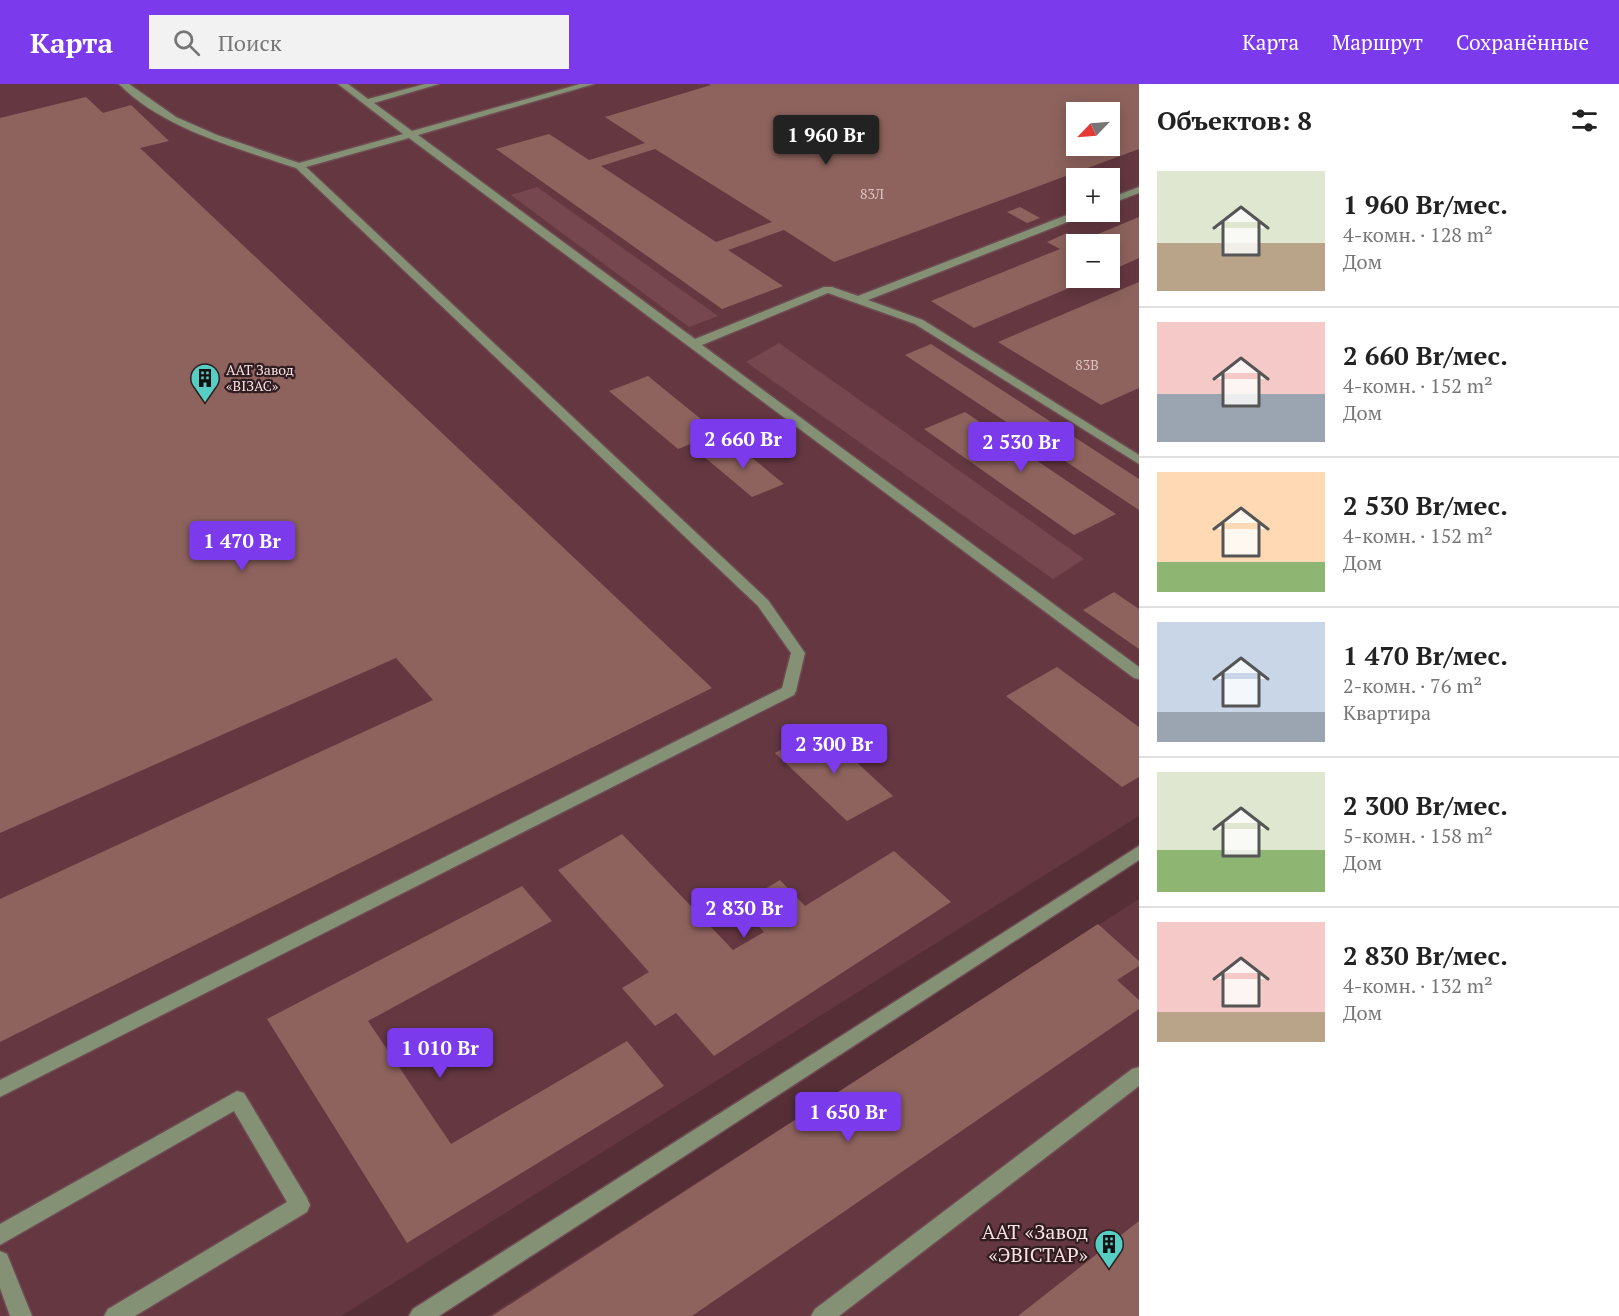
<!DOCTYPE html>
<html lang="ru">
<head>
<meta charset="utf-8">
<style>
  :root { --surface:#fff; --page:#f2f2f2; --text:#222; --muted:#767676; --line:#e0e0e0; --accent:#7c3aed }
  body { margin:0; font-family:"PT Serif",serif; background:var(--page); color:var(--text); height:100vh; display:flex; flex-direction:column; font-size:22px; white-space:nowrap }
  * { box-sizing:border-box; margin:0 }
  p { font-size:20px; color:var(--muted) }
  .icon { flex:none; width:33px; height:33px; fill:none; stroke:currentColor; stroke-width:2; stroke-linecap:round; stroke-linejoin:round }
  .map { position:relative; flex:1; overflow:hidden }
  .drawer { display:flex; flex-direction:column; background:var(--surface); width:480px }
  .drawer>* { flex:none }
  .needle { width:39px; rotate:245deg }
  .tools { position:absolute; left:1066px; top:18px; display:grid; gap:12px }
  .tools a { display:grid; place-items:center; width:54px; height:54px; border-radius:0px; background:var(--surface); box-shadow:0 3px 15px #0003; font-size:30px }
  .price { position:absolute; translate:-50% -51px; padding:0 14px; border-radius:6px; background:var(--accent); color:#fff; font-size:20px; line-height:39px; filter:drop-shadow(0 2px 3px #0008) }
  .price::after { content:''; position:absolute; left:50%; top:36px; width:18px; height:14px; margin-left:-9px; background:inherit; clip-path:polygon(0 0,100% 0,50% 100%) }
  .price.active { background:#222; color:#fff }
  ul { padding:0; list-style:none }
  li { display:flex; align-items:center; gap:18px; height:150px; padding:0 18px }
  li+li { border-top:2px solid var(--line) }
  li span { display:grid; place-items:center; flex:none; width:168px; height:120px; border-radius:0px; color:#555 }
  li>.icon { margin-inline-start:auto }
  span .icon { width:72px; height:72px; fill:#fffc; stroke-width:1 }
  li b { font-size:26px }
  h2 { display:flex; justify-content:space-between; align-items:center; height:72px; padding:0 18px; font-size:26px }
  header { display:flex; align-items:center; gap:36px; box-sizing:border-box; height:84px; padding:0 30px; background:var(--accent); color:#fff }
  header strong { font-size:28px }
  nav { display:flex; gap:33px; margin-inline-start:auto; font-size:21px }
  .search { width:420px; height:54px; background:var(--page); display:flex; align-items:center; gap:15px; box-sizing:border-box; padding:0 21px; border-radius:0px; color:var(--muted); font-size:22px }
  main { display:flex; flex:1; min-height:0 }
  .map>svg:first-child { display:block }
  .built { fill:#653841; fill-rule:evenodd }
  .green { fill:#774750 }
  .building { fill:#8e635d; fill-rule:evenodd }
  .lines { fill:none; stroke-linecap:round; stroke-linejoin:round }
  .minor-casing { stroke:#6f4b52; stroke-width:3 }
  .minor { fill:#849174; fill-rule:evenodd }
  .labels { text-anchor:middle; stroke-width:4.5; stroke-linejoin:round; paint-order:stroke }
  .number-label { font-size:14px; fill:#dfc2c2 }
  .far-poi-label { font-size:14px; fill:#fae1e4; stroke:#2f1d20; text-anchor:start }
  .near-poi-label { font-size:20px; fill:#fae1e4; stroke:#2f1d20; text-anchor:end }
</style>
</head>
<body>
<header>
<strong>Карта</strong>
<div class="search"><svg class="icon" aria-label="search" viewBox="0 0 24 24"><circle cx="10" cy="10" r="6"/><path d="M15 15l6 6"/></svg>Поиск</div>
<nav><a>Карта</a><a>Маршрут</a><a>Сохранённые</a></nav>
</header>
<main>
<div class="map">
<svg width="1139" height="1232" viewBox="0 0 1139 1232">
  <rect width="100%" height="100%" fill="#552e36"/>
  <g class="built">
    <path d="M 0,0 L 1139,0 L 1139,732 L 341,1232 L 0,1232 ZM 1077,28 L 1110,28 L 1110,62 L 1077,62 ZM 1077,94 L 1110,94 L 1110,128 L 1077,128 ZM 1077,160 L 1110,160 L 1110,194 L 1077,194 Z"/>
    <path d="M 1139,815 L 1139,1232 L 488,1232 Z"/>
  </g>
  <g class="green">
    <path d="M 537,103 L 718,232 L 689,243 L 511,111 Z"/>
    <path d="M 779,259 L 1084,475 L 1053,495 L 746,278 Z"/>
  </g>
  <g class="building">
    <path d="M 709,0 L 1139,0 L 1139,65 L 834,178 L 784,146 L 728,166 L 783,202 L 722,225 L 496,65 L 549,50 L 589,76 L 645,59 L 605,33 L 711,1 ZM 1077,28 L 1110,28 L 1110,62 L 1077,62 ZM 655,65 L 772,138 L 716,158 L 601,82 Z"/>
    <path d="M 86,13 L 103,29 L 131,21 L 169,57 L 140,64 L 712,604 L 0,958 L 0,815 L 433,616 L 396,574 L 0,749 L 0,34 Z"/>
    <path d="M 1020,123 L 1040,134 L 1027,139 L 1007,128 Z"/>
    <path d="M 1139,133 L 1139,174 L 1110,187 L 1110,160 L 1077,160 L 1077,194 L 1093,194 L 974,244 L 931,217 L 1060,165 L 1047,158 L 1067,149 L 1081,157 Z"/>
    <path d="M 1139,198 L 1139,304 L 1101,321 L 998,258 Z"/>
    <path d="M 931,260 L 1139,395 L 1139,426 L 905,271 Z"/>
    <path d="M 648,292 L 718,349 L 678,365 L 609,307 Z"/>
    <path d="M 965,328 L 1116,430 L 1074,451 L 924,345 Z"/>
    <path d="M 734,359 L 784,400 L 752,413 L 702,371 Z"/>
    <path d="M 1114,508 L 1139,525 L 1139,565 L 1083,526 Z"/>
    <path d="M 1057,583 L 1139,643 L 1139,693 L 1122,703 L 1006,612 Z"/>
    <path d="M 821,645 L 893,712 L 847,737 L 775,669 Z"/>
    <path d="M 622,750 L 733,866 L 764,848 L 738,821 L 780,796 L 805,822 L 894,767 L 951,818 L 714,972 L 676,929 L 655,942 L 622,904 L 649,888 L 558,786 Z"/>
    <path d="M 522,802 L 552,837 L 368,937 L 451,1060 L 627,957 L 664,1002 L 407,1159 L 267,935 Z"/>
    <path d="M 1098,840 L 1139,877 L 1139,882 L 1117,896 L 1139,916 L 1139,925 L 692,1232 L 492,1232 Z"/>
    <path d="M 1139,1137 L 1139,1232 L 1018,1232 Z"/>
  </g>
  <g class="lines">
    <g class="minor-casing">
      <g id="minor">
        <path d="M 119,0 L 129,0 L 176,33 L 217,51 L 299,79 L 403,50 L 338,0 L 348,0 L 368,15 L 425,0 L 439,0 L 374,19 L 412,47 L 580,0 L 594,0 L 418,51 L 695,255 L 824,203 L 832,203 L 858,212 L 1077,127 L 1089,128 L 1088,130 L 868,216 L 923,236 L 1139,371 L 1139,380 L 915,240 L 828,209 L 702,261 L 1139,583 L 1139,595 L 1134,594 L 409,54 L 306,83 L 768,516 L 805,569 L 796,607 L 794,611 L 0,1013 L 0,996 L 782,604 L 791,569 L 758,522 L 296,84 C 237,64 163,45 119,0 Z"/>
        <path d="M 1139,103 L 1139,109 L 1110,120 L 1110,114 Z"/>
        <path d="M 1139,762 L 1139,776 L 439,1232 L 409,1232 L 413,1225 Z"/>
        <path d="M 1139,983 L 1139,1002 L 839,1232 L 811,1232 L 815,1225 L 1132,985 Z"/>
        <path d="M 237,1007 L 244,1009 L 307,1114 L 310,1121 L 307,1128 L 135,1232 L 104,1232 L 108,1225 L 287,1118 L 234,1027 L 0,1161 L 0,1140 Z"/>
        <path d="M 0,1167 L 7,1170 L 32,1232 L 10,1232 L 0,1204 Z"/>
      </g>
    </g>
    <use href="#minor" class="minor"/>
  </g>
  <defs>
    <g id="building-pin" transform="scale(1.5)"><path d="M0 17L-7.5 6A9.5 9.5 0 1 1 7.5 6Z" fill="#56cec3" stroke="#2f1d20"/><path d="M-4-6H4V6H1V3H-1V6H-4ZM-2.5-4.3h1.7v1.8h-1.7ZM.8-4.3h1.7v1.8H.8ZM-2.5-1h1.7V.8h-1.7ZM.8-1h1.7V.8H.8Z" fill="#111"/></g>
  </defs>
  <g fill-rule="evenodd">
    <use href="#building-pin" x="205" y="294"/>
    <use href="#building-pin" x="1109" y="1160"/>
  </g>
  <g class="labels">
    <g class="number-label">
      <text x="872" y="115">83Л</text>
      <text x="1087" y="286">83В</text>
    </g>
    <g class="far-poi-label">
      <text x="226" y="291">ААТ Завод<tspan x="226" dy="16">«ВІЗАС»</tspan></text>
    </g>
    <g class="near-poi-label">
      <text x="1088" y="1155">ААТ «Завод<tspan x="1088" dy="23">«ЭВІСТАР»</tspan></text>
    </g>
  </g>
</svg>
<div class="tools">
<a><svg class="needle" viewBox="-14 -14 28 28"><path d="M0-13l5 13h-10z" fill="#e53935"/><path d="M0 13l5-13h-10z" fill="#767676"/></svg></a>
<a>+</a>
<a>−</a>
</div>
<b class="price active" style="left:826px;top:82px">1 960 Br</b>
<b class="price" style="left:743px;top:386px">2 660 Br</b>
<b class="price" style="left:1021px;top:389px">2 530 Br</b>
<b class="price" style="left:242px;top:488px">1 470 Br</b>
<b class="price" style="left:834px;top:691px">2 300 Br</b>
<b class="price" style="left:744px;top:855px">2 830 Br</b>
<b class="price" style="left:440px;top:995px">1 010 Br</b>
<b class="price" style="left:848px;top:1059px">1 650 Br</b>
</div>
<section class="drawer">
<h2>Объектов: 8<svg class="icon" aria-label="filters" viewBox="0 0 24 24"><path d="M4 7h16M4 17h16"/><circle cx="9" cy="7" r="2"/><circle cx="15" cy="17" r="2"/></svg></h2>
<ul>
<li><span style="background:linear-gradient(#dfe7d0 60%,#b9a48a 0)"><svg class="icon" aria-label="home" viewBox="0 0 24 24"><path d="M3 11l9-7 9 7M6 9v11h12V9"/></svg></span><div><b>1 960 Br/мес.</b><p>4-комн. · 128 m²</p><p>Дом</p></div></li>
<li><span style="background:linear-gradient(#f6c9c9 60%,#9aa5b1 0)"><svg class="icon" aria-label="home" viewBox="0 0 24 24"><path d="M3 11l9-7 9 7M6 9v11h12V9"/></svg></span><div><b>2 660 Br/мес.</b><p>4-комн. · 152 m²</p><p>Дом</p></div></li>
<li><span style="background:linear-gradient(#ffd9b3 75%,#8fb573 0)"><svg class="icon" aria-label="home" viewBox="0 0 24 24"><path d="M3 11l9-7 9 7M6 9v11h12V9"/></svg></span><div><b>2 530 Br/мес.</b><p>4-комн. · 152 m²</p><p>Дом</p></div></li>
<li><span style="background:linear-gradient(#c9d6e8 75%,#9aa5b1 0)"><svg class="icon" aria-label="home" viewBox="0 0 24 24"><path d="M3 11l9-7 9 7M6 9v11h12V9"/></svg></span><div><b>1 470 Br/мес.</b><p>2-комн. · 76 m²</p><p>Квартира</p></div></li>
<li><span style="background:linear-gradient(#dfe7d0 65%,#8fb573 0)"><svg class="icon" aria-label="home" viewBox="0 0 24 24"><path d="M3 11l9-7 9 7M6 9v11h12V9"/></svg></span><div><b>2 300 Br/мес.</b><p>5-комн. · 158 m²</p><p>Дом</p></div></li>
<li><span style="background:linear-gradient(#f6c9c9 75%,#b9a48a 0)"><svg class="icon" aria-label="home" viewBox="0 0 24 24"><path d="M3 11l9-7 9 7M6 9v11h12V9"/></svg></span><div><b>2 830 Br/мес.</b><p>4-комн. · 132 m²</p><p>Дом</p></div></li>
</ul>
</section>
</main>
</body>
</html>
